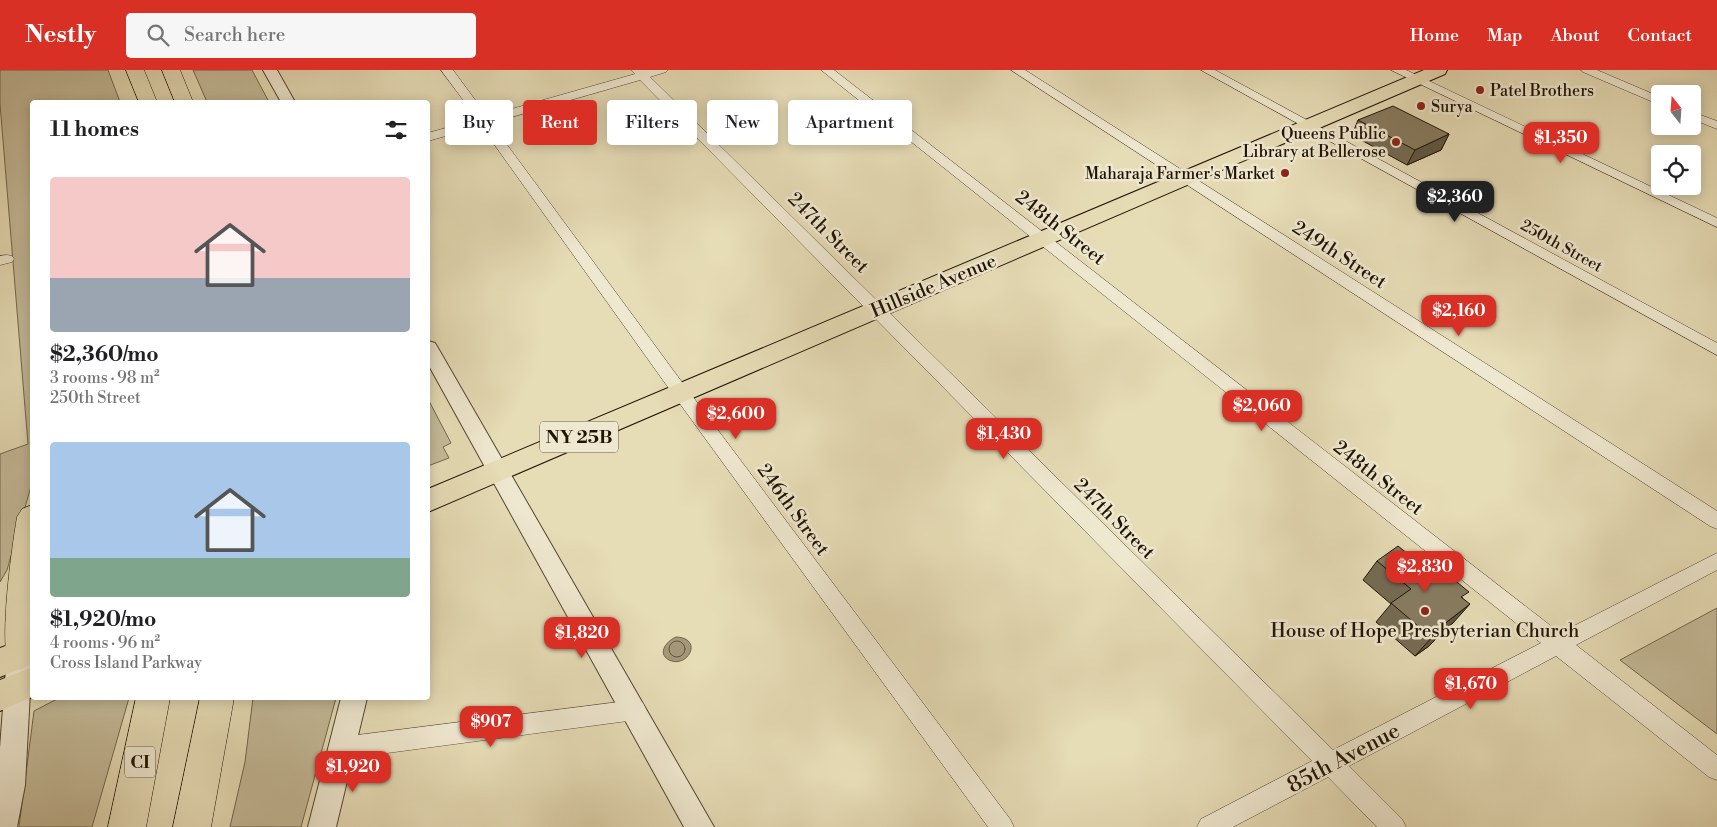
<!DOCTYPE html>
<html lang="en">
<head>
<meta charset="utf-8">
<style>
  :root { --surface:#fff; --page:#f6f6f6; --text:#202124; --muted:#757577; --accent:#d93025 }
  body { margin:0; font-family:"Libre Bodoni",serif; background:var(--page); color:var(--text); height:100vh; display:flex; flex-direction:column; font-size:19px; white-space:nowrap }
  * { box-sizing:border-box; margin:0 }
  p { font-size:16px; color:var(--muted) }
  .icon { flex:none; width:28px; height:28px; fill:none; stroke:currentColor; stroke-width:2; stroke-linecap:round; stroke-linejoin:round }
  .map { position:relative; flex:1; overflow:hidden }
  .panel { position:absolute; left:30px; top:30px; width:400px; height:600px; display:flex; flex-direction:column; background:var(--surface); border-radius:5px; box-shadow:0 2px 12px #0003 }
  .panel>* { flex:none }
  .top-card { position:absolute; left:445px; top:30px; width:475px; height:45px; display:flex; gap:10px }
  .needle { width:32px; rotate:343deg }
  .fabs { position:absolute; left:1651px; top:15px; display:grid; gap:10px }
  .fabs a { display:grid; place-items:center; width:50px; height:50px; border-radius:5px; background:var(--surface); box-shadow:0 2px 12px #0003; font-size:25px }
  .price { position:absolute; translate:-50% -42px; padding:0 11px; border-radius:10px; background:var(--accent); color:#fff; font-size:16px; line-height:32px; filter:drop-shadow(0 1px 2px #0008) }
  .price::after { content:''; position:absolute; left:50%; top:30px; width:15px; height:11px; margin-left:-8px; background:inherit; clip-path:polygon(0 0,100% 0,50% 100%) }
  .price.current { background:#222; color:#fff }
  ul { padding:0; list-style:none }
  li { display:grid; align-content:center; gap:10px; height:265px; padding:0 20px }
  li span { display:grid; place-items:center; height:155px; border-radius:5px; color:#555 }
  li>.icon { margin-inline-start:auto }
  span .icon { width:90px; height:90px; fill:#fffc; stroke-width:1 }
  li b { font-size:21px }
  h2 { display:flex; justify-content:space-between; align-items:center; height:60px; padding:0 20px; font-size:21px }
  .chip { padding:0 18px; border-radius:5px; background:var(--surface); box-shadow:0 2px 12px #0003; font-size:18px; line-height:45px }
  .chip.current { background:var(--accent); color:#fff }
  header { display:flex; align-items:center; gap:30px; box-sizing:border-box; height:70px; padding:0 25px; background:var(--accent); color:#fff }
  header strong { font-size:24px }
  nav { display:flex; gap:28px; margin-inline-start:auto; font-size:18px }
  .search { width:350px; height:45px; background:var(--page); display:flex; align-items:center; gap:12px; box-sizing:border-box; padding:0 18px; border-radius:5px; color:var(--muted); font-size:19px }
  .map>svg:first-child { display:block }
  .green { fill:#c4ba98; stroke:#72674e }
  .water { fill:#a39879; stroke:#6f634a }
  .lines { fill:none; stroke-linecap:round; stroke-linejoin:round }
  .shore { stroke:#62563e; stroke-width:1 }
  .minor-casing { stroke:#524630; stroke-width:1 }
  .tertiary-casing { stroke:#524630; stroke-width:2 }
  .primary-casing { stroke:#201404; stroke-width:2 }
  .motorway-casing { stroke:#201404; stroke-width:1 }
  .minor { fill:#efe8d0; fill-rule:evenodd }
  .tertiary { fill:#efe8d0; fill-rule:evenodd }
  .primary { fill:#e6dcb6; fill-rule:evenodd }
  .motorway { fill:#e6dcb6; fill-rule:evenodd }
  .wall { fill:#746b53; stroke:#201404 }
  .shaded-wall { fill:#5e5744; stroke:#201404 }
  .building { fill:#877c61; stroke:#201404 }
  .poi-dot { fill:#8f2418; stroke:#efe8d0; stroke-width:2 }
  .labels { text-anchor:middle; stroke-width:5; stroke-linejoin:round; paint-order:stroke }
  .far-poi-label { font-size:16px; fill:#201404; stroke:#efe8d0; text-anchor:start }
  .far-street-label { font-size:16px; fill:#201404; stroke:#efe8d0 }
  .shield { fill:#efe8d0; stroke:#5e5441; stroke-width:1 }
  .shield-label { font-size:18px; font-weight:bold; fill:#201404 }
  .street-label { font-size:19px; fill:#201404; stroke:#efe8d0 }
  .poi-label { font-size:19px; fill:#201404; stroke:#efe8d0 }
  .near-street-label { font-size:22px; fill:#201404; stroke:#efe8d0 }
</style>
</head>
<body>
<header>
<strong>Nestly</strong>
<div class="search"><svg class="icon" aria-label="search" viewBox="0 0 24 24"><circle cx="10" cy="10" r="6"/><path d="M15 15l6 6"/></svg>Search here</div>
<nav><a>Home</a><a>Map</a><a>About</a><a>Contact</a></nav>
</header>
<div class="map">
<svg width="1717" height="757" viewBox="0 0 1717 757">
  <rect width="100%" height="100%" fill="#e6dcb6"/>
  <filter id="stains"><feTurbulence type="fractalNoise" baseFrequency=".004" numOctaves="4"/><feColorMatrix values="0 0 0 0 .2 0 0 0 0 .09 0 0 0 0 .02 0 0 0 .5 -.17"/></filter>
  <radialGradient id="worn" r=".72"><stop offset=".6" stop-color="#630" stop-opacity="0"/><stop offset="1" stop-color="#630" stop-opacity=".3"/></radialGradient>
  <g class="green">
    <path d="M 0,0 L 108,0 L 120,32 L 32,32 L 32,413 L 7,500 L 0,512 L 0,384 L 28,374 L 0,34 Z"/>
    <path d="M 193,0 L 252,0 L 269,32 L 207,32 Z"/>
    <path d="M 428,329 L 451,373 L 443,377 L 449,388 L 428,396 Z"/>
    <path d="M 1717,538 L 1717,664 L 1620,590 Z"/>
    <path d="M 59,628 L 129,628 L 92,757 L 19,757 L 34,641 Z"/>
    <path d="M 253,628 L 336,628 L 301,757 L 230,757 L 245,692 Z"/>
  </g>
  <path class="water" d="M 676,567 C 704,568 688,599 669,590 C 656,583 668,570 676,567 Z"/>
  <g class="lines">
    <circle class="shore" cx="677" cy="579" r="8"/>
    <g class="minor-casing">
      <g id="minor">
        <path d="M 441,0 L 453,0 L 487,46 L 635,4 L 631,0 L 668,0 L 666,2 L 650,7 L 1333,680 L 1541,573 L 821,0 L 834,0 L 1560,563 L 1717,483 L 1717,500 L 1576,575 L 1717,685 L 1717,710 L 1709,707 L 1556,586 L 1349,696 L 1402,749 L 1406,757 L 1377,757 L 1328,707 L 1233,757 L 1197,757 L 1201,749 L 1312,691 L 640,10 L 491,53 L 687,319 L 1010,749 L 1014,757 L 988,757 L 675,327 L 481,56 L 428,71 L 428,63 L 477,49 Z"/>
        <path d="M 1011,0 L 1025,0 L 1717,441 L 1717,459 L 1710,456 Z"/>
        <path d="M 1201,0 L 1215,0 L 1717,273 L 1717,285 Z"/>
        <path d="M 1391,0 L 1406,0 L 1717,148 L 1717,157 Z"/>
        <path d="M 1581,0 L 1597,0 L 1660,27 L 1660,35 L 1583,2 Z"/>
        <path d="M 1692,42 L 1717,51 L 1717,59 L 1692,49 Z"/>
        <path d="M 7,185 L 12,186 L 14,189 L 12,192 L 0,195 L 0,186 Z"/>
        <path d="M 635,630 L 643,633 L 646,640 L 643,647 L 635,650 L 342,689 L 334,686 L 331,678 L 334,670 L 342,667 Z"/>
      </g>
    </g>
    <g class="tertiary-casing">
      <g id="tertiary">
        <path d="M 263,0 L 277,0 L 295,32 L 281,32 Z"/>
        <path d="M 428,271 L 435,273 L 438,278 L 714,757 L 684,757 L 428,294 Z"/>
        <path d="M 20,574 L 29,577 L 32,585 L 25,715 L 17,757 L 0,757 L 0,678 L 7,585 L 11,577 Z"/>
        <path d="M 341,628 L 367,628 L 336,757 L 308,757 Z"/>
      </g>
    </g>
    <g class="primary-casing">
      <g id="primary">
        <path d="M 1424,0 L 1447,0 L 1445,4 L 428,442 L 428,419 Z"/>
        <path d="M 32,566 L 32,594 L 0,607 L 0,578 Z"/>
        <path d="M 32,597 L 32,627 L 0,641 L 0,610 Z"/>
      </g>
    </g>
    <g class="motorway-casing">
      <g id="motorway">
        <path d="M 126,0 L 144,0 L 157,32 L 139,32 Z"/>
        <path d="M 162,0 L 180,0 L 193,32 L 175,32 Z"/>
        <path d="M 32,435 L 32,593 L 20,600 L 8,595 C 0,563 11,483 17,447 L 22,439 Z"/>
        <path d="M 136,628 L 170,628 L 146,757 L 108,757 Z"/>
        <path d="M 200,628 L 234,628 L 211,757 L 173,757 Z"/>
      </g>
    </g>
    <use href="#minor" class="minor"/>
    <use href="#tertiary" class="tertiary"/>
    <use href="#primary" class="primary"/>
    <use href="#motorway" class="motorway"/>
  </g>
  <g class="wall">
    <path d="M 1358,50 L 1449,64 L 1441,80 L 1407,95 L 1352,65 Z"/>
    <path d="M 1377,491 L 1463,528 L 1453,553 L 1446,558 L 1429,576 L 1415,586 L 1376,552 L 1391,534 L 1363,510 Z"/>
  </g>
  <g class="shaded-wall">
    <path d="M 1449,64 L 1441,80 L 1407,95 L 1415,80 Z"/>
    <path d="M 1470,534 L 1453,553 L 1446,558 L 1429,576 L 1415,586 L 1443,555 Z"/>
  </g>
  <g class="building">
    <path d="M 1393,36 L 1449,64 L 1415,80 L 1358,50 Z"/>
    <path d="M 1398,476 L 1438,508 L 1446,503 L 1469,522 L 1461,527 L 1470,534 L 1443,555 L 1446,558 L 1432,568 L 1391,533 L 1411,519 L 1377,491 Z"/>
  </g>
  <g class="poi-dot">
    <circle cx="1480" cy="20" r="5"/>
    <circle cx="1421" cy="36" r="5"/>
    <circle cx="1396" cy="72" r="5"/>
    <circle cx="1285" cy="103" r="5"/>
    <circle cx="1425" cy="541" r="5"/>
  </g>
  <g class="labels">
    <g class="far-poi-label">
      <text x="1490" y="26">Patel Brothers</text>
      <text x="1431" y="42">Surya</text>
      <text x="1386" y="69" text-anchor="end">Queens Public<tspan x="1386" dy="18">Library at Bellerose</tspan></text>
      <text x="1275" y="109" text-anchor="end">Maharaja Farmer's Market</text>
    </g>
    <g class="far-street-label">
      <text transform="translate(1562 175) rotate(29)" y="6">250th Street</text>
    </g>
    <g class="shield">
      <rect x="540" y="351.5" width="78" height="31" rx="4"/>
      <rect x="125" y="676.5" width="30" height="31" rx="4"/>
    </g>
    <g class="shield-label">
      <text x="579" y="373">NY 25B</text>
      <text x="140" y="698">CI</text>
    </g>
    <g class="street-label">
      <text transform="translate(1061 157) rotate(38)" y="7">248th Street</text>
      <text transform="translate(829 162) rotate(45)" y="7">247th Street</text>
      <text transform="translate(1340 184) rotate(33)" y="7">249th Street</text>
      <text transform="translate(933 215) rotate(-23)" y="7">Hillside Avenue</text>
      <text transform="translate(1379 407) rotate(38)" y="7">248th Street</text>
      <text transform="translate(794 439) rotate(54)" y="7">246th Street</text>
      <text transform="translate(1115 448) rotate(45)" y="7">247th Street</text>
    </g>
    <g class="poi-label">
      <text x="1425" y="567">House of Hope Presbyterian Church</text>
    </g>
    <g class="near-street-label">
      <text transform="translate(1343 687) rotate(-28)" y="8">85th Avenue</text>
    </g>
  </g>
  <rect width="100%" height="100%" filter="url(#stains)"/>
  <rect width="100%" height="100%" fill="url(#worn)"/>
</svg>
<div class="fabs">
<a><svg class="needle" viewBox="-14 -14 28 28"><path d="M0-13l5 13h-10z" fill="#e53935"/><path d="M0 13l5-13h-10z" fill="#757577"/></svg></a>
<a><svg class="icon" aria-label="locate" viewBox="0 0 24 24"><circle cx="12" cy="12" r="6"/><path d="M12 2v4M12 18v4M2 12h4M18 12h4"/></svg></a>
</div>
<b class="price" style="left:1561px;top:94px">$1,350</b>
<b class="price current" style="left:1455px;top:153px">$2,360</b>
<b class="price" style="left:1459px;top:267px">$2,160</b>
<b class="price" style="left:1262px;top:362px">$2,060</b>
<b class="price" style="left:736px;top:370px">$2,600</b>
<b class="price" style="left:1004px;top:390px">$1,430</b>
<b class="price" style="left:1425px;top:523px">$2,830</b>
<b class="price" style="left:582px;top:589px">$1,820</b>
<b class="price" style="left:1471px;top:640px">$1,670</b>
<b class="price" style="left:491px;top:678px">$907</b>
<b class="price" style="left:353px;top:723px">$1,920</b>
<div class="top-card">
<a class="chip">Buy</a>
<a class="chip current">Rent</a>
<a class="chip">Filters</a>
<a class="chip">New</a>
<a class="chip">Apartment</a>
</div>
<section class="panel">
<h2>11 homes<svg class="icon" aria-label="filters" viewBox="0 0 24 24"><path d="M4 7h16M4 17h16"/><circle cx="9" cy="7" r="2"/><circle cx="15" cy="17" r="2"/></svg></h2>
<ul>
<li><span style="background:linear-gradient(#f6c9c9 65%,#9aa5b1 0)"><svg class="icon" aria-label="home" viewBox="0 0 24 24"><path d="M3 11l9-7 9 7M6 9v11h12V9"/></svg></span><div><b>$2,360/mo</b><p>3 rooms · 98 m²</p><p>250th Street</p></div></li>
<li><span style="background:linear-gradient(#a9c7e8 75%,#7fa58c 0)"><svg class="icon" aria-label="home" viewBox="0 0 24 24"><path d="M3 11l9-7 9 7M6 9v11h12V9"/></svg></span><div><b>$1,920/mo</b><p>4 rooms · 96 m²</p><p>Cross Island Parkway</p></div></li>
</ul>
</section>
</div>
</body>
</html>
